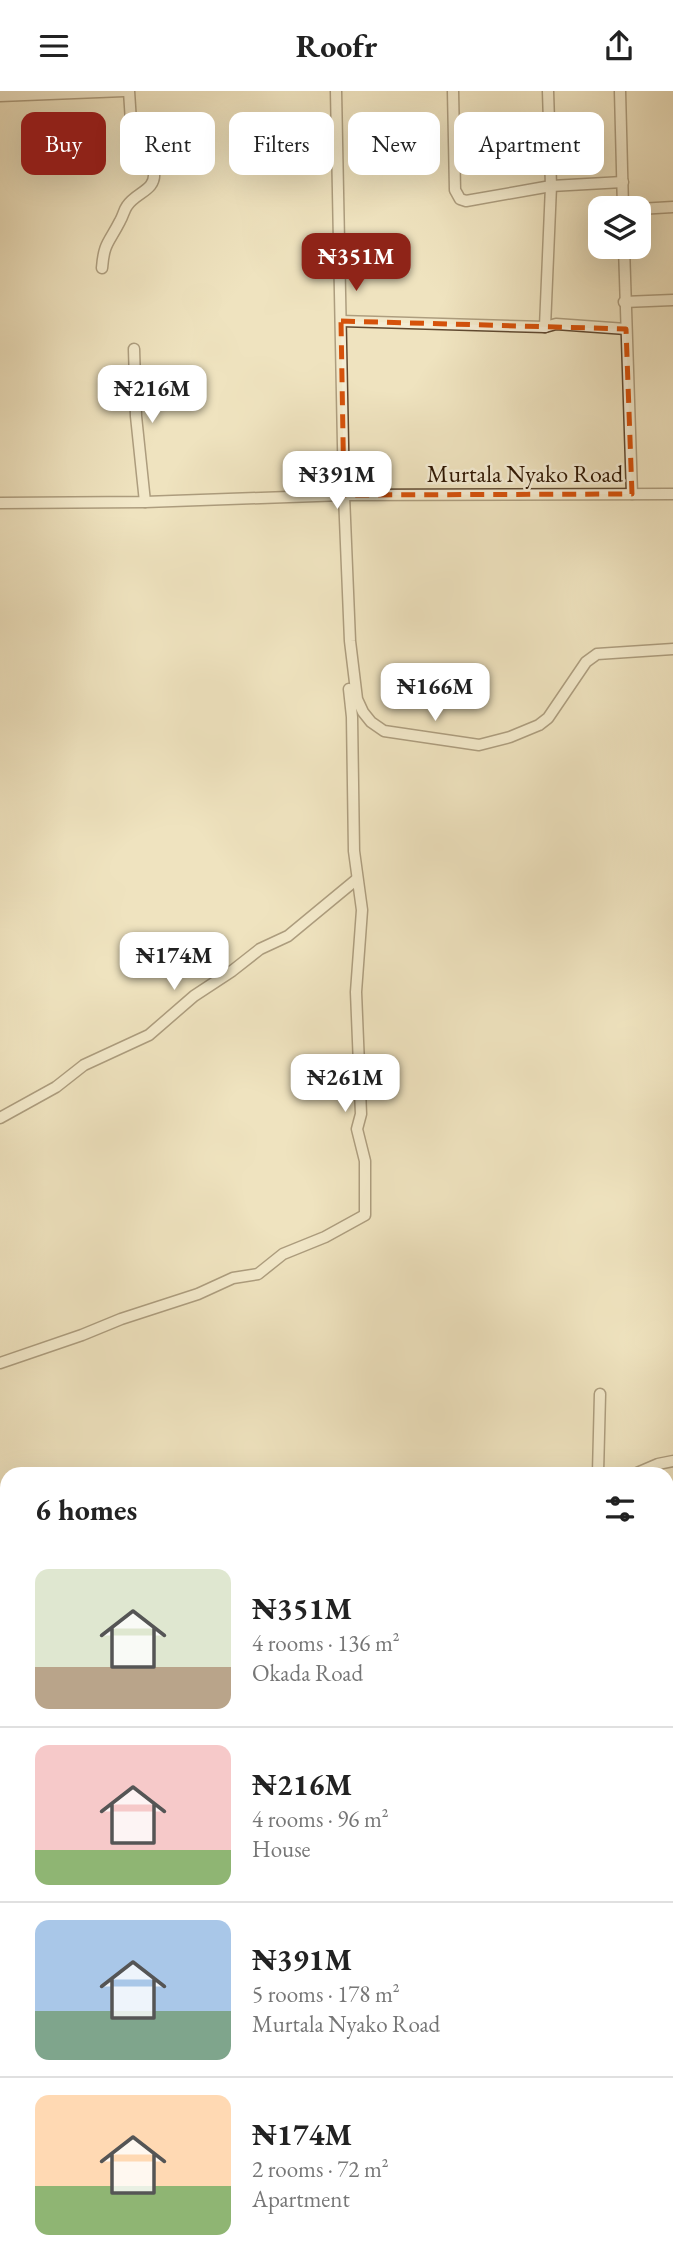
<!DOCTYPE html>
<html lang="en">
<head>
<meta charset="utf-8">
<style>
  :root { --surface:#fff; --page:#f2f2f2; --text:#222; --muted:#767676; --line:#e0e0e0; --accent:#8f2418 }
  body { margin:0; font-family:"EB Garamond",serif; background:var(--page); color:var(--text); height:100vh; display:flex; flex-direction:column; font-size:26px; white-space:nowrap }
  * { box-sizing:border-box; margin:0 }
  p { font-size:23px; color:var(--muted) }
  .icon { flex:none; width:38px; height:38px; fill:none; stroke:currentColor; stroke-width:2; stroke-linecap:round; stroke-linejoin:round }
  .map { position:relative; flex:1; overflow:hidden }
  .side { position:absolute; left:0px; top:1376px; width:674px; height:800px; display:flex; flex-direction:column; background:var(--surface); border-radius:21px 21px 0 0; box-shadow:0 7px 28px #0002 }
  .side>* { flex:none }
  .banner { position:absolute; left:21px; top:21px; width:632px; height:63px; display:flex; gap:14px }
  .fabs { position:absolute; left:588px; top:105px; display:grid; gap:14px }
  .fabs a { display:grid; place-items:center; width:63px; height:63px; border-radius:14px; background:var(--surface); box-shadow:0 7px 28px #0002; font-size:35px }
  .price { position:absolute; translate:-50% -60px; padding:0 16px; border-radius:14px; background:#fff; color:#222; font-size:23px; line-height:46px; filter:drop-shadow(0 2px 4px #0008) }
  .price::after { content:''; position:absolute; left:50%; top:42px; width:21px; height:16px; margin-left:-10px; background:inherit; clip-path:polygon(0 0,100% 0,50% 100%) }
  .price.active { background:var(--accent); color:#fff }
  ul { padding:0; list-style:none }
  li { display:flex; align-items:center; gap:21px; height:175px; padding:0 35px }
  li+li { border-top:2px solid var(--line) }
  li span { display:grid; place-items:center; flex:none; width:196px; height:140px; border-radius:14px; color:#555 }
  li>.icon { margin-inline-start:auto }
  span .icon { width:84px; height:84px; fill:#fffc; stroke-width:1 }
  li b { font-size:30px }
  h2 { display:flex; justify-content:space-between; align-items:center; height:84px; padding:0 35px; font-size:30px }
  .tag { padding:0 24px; border-radius:14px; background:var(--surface); box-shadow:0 7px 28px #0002; font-size:24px; line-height:63px }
  .tag.active { background:var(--accent); color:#fff }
  header { display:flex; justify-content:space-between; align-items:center; height:91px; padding:0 35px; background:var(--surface); font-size:32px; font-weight:700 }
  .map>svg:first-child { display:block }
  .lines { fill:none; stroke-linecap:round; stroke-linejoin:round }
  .minor-casing { stroke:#5e4830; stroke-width:13 }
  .major-casing { stroke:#2d1501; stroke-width:17 }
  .minor { stroke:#f5edd5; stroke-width:10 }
  .major { stroke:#efe3bf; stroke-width:14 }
  .marked { fill:none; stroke:#d5520b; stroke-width:5; stroke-dasharray:14 9; stroke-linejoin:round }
  .labels { text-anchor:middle; stroke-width:5; stroke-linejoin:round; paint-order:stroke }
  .street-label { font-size:24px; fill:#2d1501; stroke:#f5edd5 }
</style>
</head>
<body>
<header><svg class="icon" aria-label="menu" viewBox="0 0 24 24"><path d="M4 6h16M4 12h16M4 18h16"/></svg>Roofr<svg class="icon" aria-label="share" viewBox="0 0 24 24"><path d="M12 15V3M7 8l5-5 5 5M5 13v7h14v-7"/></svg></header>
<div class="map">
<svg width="673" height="2175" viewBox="0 0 673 2175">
  <rect width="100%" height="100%" fill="#efe3bf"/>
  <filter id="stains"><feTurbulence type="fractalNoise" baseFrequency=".00286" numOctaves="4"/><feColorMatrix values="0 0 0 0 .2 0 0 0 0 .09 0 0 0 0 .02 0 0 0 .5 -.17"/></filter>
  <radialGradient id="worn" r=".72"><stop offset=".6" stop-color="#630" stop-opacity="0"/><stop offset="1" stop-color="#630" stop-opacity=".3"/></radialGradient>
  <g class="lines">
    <g class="minor-casing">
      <g id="minor">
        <path d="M 336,0 L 344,404 L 350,550 L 357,608 L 363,621 L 371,631 L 384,640 L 479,654 L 510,646 L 539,634 L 548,627 L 586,571 L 597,563 L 673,558"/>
        <path d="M 453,0 L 455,99 L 460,108 L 466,110 L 551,95 L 623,91"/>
        <path d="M 620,0 L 623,117"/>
        <path d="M 0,5 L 124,0"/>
        <path d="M 639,118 L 673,116"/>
        <path d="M 624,156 L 632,403"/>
        <path d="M 102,177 C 104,151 109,152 120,130 C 123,125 124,119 127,115 C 136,101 156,100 154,81 L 131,31 L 129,0"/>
        <path d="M 624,211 L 673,209"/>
        <path d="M 341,230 L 545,236 L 556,233 L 626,238"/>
        <path d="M 545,236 L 551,95 L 548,0"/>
        <path d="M 134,258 L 136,325 L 145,411"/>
        <path d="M 0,412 L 145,411 L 344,404 L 673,403"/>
        <path d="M 0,1027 L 56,996 L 84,974 L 149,944 L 194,905 L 232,880 L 260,858 L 288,845 L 357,788"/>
        <path d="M 0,1272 L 82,1244 L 121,1228 L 198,1203 L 233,1187 L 258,1183 L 283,1163 L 325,1146 L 365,1124 L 365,1070 L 357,1038 L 361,1023 L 356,901 L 362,819 L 354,760 L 352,626 L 349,598"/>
        <path d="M 598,1382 L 600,1303"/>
        <path d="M 637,1382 L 658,1373 L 673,1370"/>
        <path d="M 0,1626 L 7,1623"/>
        <path d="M 667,1636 L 673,1635"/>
        <path d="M 0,1711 L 7,1709"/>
        <path d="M 667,1756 L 673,1754"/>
        <path d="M 0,1795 L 7,1792"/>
        <path d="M 0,1875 L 7,1873"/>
        <path d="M 0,1993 L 7,2015"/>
        <path d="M 668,2012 L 673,2024"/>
        <path d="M 0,2047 L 7,2045"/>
        <path d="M 0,2132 L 7,2130"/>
        <path d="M 624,2168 L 628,2175"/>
      </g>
    </g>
    <g class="major-casing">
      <g id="major">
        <path d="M 667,1996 L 673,1994"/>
        <path d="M 667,2012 L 673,2010"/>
        <path d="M 135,2175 L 155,2168"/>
        <path d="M 184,2175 L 204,2168"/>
      </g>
    </g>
    <use href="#minor" class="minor"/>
    <use href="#major" class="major"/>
  </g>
  <path d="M0 0H673V2175H0ZM 341,230 L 626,238 L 632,403 L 344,404 Z" fill="#efe3bf" fill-opacity=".55" fill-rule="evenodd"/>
  <path class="marked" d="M 341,230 L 626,238 L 632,403 L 344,404 Z"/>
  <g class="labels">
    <g class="street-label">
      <text x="525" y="391">Murtala Nyako Road</text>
    </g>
  </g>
  <rect width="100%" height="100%" filter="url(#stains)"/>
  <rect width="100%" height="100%" fill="url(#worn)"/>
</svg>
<div class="fabs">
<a><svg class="icon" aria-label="layers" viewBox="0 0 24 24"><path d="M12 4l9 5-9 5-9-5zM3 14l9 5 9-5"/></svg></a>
</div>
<b class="price active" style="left:356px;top:202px">₦351M</b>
<b class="price" style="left:152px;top:334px">₦216M</b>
<b class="price" style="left:337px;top:420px">₦391M</b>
<b class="price" style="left:435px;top:632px">₦166M</b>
<b class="price" style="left:174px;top:901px">₦174M</b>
<b class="price" style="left:345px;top:1023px">₦261M</b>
<div class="banner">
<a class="tag active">Buy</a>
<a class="tag">Rent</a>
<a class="tag">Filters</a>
<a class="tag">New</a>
<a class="tag">Apartment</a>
</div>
<section class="side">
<h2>6 homes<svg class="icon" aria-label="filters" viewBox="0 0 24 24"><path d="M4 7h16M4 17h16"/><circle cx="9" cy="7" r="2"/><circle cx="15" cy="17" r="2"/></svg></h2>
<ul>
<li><span style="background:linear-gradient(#dfe7d0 70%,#b9a48a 0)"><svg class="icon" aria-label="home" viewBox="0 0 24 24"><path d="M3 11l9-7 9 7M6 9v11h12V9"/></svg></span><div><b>₦351M</b><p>4 rooms · 136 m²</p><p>Okada Road</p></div></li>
<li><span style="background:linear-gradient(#f6c9c9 75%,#8fb573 0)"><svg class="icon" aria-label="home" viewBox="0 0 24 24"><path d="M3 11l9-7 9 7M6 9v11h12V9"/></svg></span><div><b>₦216M</b><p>4 rooms · 96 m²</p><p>House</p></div></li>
<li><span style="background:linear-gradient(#a9c7e8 65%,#7fa58c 0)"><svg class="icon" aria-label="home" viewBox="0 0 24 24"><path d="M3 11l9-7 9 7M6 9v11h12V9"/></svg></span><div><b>₦391M</b><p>5 rooms · 178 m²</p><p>Murtala Nyako Road</p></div></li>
<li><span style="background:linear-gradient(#ffd9b3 65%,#8fb573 0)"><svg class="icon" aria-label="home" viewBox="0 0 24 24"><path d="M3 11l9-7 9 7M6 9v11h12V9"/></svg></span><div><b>₦174M</b><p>2 rooms · 72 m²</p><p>Apartment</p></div></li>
</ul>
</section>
</div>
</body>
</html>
